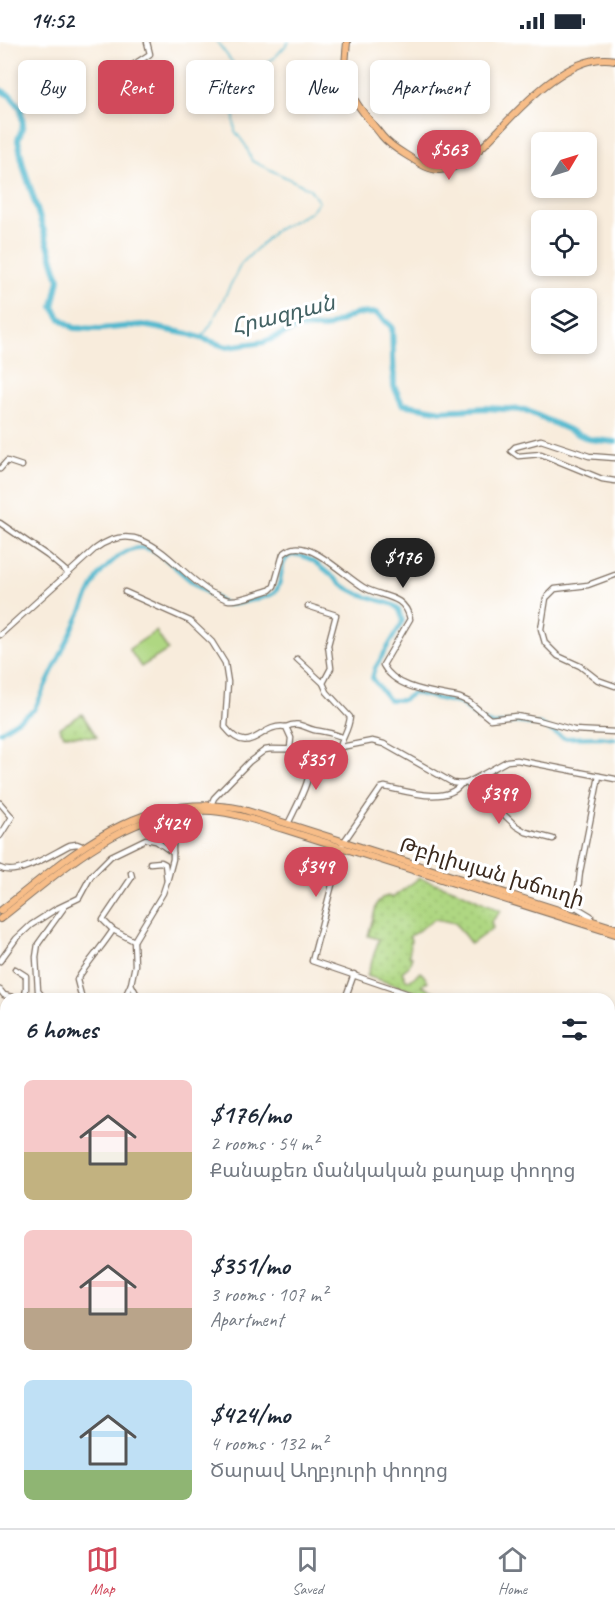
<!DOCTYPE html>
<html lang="en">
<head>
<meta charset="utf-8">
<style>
  :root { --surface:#fff; --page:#f6f6f7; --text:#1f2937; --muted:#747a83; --line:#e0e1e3; --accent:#d1495b }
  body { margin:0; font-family:Caveat,"Noto Sans Armenian",sans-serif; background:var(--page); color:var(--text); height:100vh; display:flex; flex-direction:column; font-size:22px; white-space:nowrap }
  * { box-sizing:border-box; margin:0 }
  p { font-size:20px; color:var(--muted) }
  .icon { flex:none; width:33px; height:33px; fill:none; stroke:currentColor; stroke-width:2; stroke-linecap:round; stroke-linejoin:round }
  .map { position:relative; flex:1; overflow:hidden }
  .side { position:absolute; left:0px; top:951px; width:615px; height:536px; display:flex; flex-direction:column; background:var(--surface); border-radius:18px 18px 0 0; box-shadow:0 3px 9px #0003 }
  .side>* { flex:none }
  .banner { position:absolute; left:18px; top:18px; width:579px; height:54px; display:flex; gap:12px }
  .needle { width:39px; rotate:52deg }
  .controls { position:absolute; left:531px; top:90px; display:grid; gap:12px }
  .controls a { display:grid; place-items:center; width:66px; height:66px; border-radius:9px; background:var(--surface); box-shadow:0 3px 9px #0003; font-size:30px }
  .price { position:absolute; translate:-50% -51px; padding:0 14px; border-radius:21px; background:var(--accent); color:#fff; font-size:20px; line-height:39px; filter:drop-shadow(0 2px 3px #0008) }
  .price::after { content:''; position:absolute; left:50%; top:36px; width:18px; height:14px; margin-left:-9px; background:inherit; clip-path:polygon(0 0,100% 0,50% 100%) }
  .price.selected { background:#222; color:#fff }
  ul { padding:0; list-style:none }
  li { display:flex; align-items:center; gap:18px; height:150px; padding:0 24px }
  li span { display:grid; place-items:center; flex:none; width:168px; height:120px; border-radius:9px; color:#555 }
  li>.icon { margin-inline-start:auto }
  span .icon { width:72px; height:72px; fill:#fffc; stroke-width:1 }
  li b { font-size:26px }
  h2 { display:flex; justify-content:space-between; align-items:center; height:72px; padding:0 24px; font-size:26px }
  .chip { padding:0 21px; border-radius:9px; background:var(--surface); box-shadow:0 3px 9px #0003; font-size:21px; line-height:54px }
  .chip.selected { background:var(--accent); color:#fff }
  .status { display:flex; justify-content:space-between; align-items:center; height:42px; padding:0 30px; background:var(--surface); direction:ltr }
  .status svg { height:16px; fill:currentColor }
  .tabs { display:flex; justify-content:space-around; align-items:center; height:84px; border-top:2px solid var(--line); background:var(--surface); font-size:16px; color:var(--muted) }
  .tabs a { display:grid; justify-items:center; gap:3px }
  .tabs .selected { color:var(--accent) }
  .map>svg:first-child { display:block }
  .green { fill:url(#green-dots); stroke:#758050; stroke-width:1.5 }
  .pitch { fill:#afd782; stroke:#758050; stroke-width:1.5 }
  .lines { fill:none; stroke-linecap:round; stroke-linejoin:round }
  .stream { stroke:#4fb7cd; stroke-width:1.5 }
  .canal { stroke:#4fb7cd; stroke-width:4 }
  .river { stroke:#4fb7cd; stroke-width:6 }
  .minor-casing { stroke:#7d6e60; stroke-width:7 }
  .major-casing { stroke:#7d6e60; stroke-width:8 }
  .minor { stroke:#fff; stroke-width:4.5 }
  .major { stroke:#f7bd88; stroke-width:6 }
  .rail-casing { stroke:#3b2a1e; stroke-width:4 }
  .rail { stroke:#fff; stroke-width:1.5; stroke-dasharray:4.5; stroke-linecap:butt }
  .labels { text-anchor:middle; stroke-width:6; stroke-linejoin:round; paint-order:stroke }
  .street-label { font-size:21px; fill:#3b2a1e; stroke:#fff }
  .water-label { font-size:22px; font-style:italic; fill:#436264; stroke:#fff }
</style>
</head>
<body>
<div class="status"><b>14:52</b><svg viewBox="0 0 49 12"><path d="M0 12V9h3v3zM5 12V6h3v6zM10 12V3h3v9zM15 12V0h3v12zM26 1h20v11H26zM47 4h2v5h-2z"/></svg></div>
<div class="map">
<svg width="615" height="1486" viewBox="0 0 615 1486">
  <defs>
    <pattern id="green-dots" width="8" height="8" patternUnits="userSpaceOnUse" patternTransform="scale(1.5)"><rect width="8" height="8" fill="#afd782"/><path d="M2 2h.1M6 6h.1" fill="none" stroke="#97b970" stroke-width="1.8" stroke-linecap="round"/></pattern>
  </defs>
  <rect width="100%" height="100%" fill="#fff"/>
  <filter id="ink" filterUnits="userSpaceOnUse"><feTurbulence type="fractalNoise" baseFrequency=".0167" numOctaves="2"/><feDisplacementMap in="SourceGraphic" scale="12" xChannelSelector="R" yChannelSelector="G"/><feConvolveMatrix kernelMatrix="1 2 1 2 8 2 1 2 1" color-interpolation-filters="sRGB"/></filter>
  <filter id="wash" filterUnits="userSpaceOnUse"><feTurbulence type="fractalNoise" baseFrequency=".008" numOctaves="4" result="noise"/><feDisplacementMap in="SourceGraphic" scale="24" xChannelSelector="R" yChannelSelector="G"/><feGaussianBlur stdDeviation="1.35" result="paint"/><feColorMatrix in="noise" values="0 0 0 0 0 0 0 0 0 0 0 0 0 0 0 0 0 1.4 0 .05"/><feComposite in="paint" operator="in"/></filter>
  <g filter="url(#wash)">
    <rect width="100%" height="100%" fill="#f8ecdc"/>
    <g class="green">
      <path d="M 82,672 L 97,695 L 64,693 L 59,686 Z"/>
      <path d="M 419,836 L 459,849 L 501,869 L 491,880 L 493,886 L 471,902 L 455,881 L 435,877 L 409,895 L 411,897 L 409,914 L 412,915 L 409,924 L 402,930 L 406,937 L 410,938 L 421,930 L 428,939 L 421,944 L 451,957 L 439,957 L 367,934 L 379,897 L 368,894 L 377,861 L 382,856 L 388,854 L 392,856 Z"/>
    </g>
    <path class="pitch" d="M 156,589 L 168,608 L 141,625 L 129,607 Z"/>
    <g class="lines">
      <g class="stream">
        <path d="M 217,0 L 242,33"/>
        <path d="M 201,296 L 210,284 L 241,222 L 276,188 L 309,171 L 319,160 L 310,147 L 252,119 L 246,104 L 235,89 L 234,76 L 238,49 L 243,34 L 275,15 L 289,0"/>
      </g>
      <path class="canal" d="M 0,690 L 34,668 L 97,536 C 151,470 164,529 214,555 C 217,557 222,561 226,562 C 232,564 241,561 248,559 C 256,557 268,556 274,551 C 285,542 277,516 293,513 C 311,511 331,535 343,543 C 357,554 378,557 394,563 L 399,568 L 403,579 L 375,626 L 372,636 L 389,658 L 403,658 L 413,651 L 461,662 L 480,678 L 494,683 L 515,680 L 540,683 L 564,696 L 600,695 L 615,697"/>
      <path class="river" d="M 0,48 L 11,54 L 21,67 L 23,84 L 18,98 L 23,123 L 59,237 L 53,265 L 60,276 L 74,286 L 100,287 L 142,283 L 189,292 L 227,305 L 264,300 L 299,285 L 325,286 L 355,272 L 376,271 L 392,285 L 394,344 L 402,362 L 442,369 L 485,366 L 525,368 L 589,397 L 615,400"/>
    </g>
  </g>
  <g filter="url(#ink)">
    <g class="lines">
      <g class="minor-casing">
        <g id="minor">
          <path d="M 133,23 L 150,12 L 147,0"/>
          <path d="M 615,416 L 589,414 L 541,398 L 515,405 L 511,409 L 518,414 L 541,412 L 602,437 L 615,439"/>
          <path d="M 0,427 L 7,419 L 22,424"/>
          <path d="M 0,481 L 48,514 L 67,530"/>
          <path d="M 615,533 L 588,543 L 555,547 L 546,556 L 541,587 L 545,601 L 558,614 L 580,624 L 598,638 L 615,644"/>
          <path d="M 125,550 L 190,579 L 212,600 L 225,621 L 228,640 L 225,685 C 251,718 260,680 286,685 L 291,696 L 290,706"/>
          <path d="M 308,564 L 336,573 L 328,603 L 331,626 L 323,641 L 327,650 L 350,675 C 349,687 343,694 340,705"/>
          <path d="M 0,593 L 95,507 C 144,470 175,530 212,551 C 218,553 223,557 229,558 C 241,559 258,551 270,548 L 274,544 L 283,512 C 287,509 290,506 295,506 C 315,503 346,535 363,545 C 381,556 404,551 410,577 L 383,623 C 396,648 435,650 460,656 L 469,660 L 490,677 L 516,674 L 538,678 L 574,688 L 615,690"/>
          <path d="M 297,617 L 323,641"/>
          <path d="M 286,685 C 298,679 303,685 314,688 C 326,690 330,690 342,695"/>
          <path d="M 467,741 L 470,745 L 481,751 L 516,784 L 526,790 L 553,797"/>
          <path d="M 0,761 L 12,775 L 0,794"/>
          <path d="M 210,765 L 214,756 L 249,720 L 265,708 L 271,707 L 326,708 L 372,699 L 384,702 L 453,741 L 461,742 L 467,741 L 507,719 L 517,718 L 615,737"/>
          <path d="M 288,782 C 300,757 313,736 311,708"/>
          <path d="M 150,821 L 161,820 L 165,822 L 167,839"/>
          <path d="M 0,826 C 17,836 53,811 70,803 L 77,802 L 82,804"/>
          <path d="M 131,831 L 132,835 L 103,878 L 113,888 L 134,899"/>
          <path d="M 590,878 L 591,874 L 576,865 L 580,830 L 599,734"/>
          <path d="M 0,919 L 16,897 L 31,883 L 56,867 L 79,856 L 91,834 L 111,814 L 146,797 L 156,799 L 173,811"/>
          <path d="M 15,927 L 26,934 L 26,947 L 24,957"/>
          <path d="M 0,948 L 4,953 L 20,957"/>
          <path d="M 51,957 L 42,954 L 38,949 L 36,915 L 38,902 L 66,863"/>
          <path d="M 82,957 L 77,938 C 88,920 102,905 113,888"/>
          <path d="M 124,957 L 131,942"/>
          <path d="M 139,957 L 131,942 L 135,923 L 134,899 L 163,851 L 168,836 L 173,817 L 173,773"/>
          <path d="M 345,957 L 354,932"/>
          <path d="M 395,957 L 397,948"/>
          <path d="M 423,957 L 312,919 L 343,801 L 381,746 L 385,745 C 406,749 446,763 461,742"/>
          <path d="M 0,987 L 6,984"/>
          <path d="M 609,1005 L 615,1011"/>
          <path d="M 0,1025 L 6,1024"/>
          <path d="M 0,1047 L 6,1051"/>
          <path d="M 609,1094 L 615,1095"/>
          <path d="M 0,1160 L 6,1151"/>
          <path d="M 0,1268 L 6,1271"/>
          <path d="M 609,1314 L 615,1302"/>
          <path d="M 0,1325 L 6,1316"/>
          <path d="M 0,1354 L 6,1357"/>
          <path d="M 614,1358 L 615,1357"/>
          <path d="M 0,1430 L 6,1432"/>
          <path d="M 241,1480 L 257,1482"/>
          <path d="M 532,1480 L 536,1486"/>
          <path d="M 138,1486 L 139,1480"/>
          <path d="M 205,1486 L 206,1480"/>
          <path d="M 499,1486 L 506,1480"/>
        </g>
      </g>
      <g class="major-casing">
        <g id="major">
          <path d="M 347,0 C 346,12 344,25 346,36 C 351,59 369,77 382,94 C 390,104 400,109 411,116 C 420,122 429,128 440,128 C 465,127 483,104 499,88 C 525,60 573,9 615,18"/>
          <path d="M 0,869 C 74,811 139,747 241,767 L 615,886"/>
          <path d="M 0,877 C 63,828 127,765 212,769 C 236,771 260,780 283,787 L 615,892"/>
          <path d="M 0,1134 L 6,1133"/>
          <path d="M 609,1262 L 615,1262"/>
          <path d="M 257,1486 L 258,1480"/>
        </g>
      </g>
      <use href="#minor" class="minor"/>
      <use href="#major" class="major"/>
      <g class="rail-casing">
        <g id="rail">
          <path d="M 609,1354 L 615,1351"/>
          <path d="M 474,1486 L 481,1480"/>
        </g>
      </g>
      <use href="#rail" class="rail"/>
    </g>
  </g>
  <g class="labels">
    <g class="street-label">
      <text transform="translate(492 830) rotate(17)" y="7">Թբիլիսյան խճուղի</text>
    </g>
    <g class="water-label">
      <text transform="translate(283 272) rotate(-14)" y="8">Հրազդան</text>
    </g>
  </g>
</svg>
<div class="controls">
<a><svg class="needle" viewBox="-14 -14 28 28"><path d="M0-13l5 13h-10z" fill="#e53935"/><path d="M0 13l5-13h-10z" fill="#747a83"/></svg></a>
<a><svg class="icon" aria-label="locate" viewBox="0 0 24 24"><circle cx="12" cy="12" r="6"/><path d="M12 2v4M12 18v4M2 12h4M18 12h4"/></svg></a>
<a><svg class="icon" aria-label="layers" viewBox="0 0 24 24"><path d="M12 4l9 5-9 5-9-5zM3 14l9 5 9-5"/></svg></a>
</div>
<b class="price" style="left:449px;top:139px">$563</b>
<b class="price selected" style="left:403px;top:547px">$176</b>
<b class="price" style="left:316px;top:749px">$351</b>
<b class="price" style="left:499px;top:783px">$399</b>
<b class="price" style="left:171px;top:813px">$424</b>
<b class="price" style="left:316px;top:856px">$349</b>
<div class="banner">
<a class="chip">Buy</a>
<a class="chip selected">Rent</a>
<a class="chip">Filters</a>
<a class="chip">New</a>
<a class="chip">Apartment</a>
</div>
<section class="side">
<h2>6 homes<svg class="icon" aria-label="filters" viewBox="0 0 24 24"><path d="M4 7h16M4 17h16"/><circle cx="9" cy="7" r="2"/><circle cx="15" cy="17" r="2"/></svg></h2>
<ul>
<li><span style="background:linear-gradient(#f6c9c9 60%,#c2b280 0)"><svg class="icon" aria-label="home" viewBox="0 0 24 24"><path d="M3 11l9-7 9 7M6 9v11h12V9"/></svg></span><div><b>$176/mo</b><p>2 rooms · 54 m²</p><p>Քանաքեռ մանկական քաղաք փողոց</p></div></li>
<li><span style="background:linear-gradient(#f6c9c9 65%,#b9a48a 0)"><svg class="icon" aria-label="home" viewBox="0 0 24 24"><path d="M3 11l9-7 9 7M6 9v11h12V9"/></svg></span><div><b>$351/mo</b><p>3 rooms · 107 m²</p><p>Apartment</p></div></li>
<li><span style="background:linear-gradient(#bfe0f5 75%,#8fb573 0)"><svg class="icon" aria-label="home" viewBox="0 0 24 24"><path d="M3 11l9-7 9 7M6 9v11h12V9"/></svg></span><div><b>$424/mo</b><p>4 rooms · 132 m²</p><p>Ծարավ Աղբյուրի փողոց</p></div></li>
</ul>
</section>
</div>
<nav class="tabs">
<a class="selected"><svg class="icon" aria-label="map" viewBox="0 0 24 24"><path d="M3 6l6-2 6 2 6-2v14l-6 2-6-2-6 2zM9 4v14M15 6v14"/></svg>Map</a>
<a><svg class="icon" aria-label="saved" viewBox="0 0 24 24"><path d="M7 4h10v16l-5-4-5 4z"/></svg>Saved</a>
<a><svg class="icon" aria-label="home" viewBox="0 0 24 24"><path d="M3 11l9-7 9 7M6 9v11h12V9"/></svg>Home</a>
</nav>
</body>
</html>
